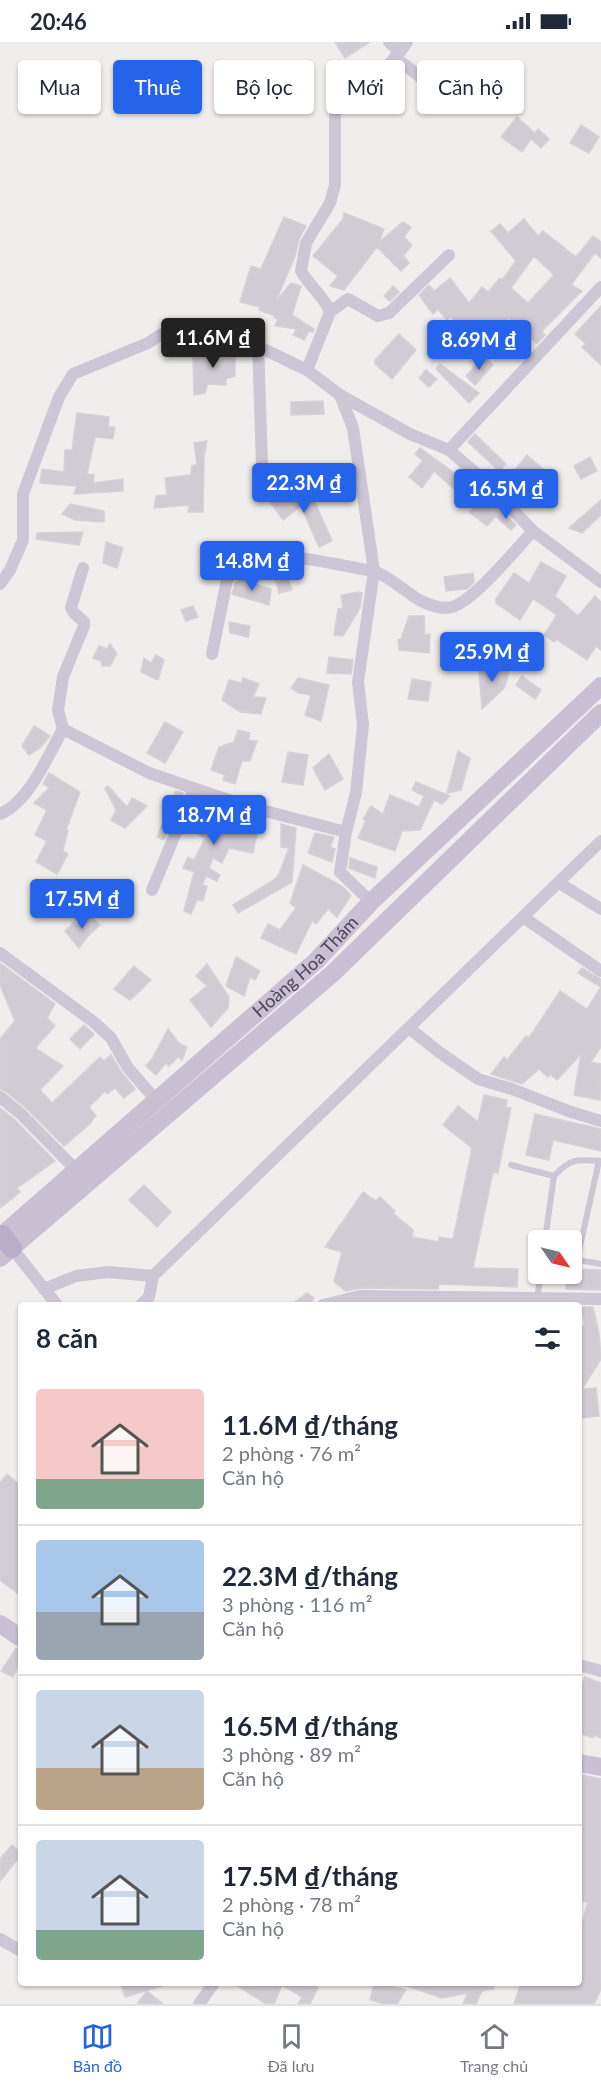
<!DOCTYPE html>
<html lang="vi">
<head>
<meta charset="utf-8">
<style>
  :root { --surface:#fff; --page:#f2f2f3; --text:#1f2937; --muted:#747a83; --line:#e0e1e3; --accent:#2563eb }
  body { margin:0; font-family:Lato,sans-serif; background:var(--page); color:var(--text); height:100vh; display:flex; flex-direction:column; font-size:22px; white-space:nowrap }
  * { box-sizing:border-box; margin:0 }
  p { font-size:20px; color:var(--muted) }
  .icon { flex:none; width:33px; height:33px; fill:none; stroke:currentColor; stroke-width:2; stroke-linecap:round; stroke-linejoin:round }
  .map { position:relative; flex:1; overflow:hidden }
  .drawer { position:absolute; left:18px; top:1260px; width:564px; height:684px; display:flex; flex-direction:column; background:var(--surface); border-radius:6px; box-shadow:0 2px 4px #0004 }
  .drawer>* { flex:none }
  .top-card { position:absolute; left:18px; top:18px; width:566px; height:54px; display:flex; gap:12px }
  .needle { width:39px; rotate:124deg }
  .buttons { position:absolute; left:528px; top:1188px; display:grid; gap:12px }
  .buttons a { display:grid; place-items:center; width:54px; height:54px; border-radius:6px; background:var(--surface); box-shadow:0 2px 4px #0004; font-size:30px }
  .price { position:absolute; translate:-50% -51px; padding:0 14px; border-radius:6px; background:var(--accent); color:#fff; font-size:20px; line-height:39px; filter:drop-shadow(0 2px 3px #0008) }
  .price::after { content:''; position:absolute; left:50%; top:36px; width:18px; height:14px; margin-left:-9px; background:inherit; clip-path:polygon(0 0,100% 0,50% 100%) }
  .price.selected { background:#222; color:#fff }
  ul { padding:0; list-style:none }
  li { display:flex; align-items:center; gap:18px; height:150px; padding:0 18px }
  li+li { border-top:2px solid var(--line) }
  li span { display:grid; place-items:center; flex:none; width:168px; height:120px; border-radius:6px; color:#555 }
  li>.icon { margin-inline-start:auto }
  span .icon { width:72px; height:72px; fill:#fffc; stroke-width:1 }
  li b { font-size:26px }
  h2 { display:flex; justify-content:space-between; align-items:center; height:72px; padding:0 18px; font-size:26px }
  .pill { padding:0 21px; border-radius:6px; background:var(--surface); box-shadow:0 2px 4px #0004; font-size:21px; line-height:54px }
  .pill.selected { background:var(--accent); color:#fff }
  .status { display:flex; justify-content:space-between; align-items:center; height:42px; padding:0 30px; background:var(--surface); direction:ltr }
  .status svg { height:16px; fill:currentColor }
  .tab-bar { display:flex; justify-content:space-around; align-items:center; height:84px; border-top:2px solid var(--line); background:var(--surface); font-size:16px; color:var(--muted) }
  .tab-bar a { display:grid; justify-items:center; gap:3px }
  .tab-bar .selected { color:var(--accent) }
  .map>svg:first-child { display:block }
  .building { fill:#d1ccd4; stroke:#d5d1d7; stroke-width:1.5; fill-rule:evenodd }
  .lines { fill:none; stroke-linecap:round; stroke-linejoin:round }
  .service { stroke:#ccc6d5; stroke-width:6 }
  .minor { stroke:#ccc6d5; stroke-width:12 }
  .secondary { stroke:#c9c0d4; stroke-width:18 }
  .primary { stroke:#b9aec9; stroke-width:20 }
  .labels { text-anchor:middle; stroke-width:4.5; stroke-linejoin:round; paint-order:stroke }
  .street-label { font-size:18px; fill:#4d4658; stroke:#fff }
</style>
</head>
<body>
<div class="status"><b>20:46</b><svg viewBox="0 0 49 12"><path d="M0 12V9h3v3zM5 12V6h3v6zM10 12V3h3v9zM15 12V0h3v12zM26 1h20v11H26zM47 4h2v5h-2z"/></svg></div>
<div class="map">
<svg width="601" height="1962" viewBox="0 0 601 1962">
  <rect width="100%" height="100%" fill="#efeeec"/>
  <g class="building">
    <path d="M 335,0 L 370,0 L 345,16 Z"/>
    <path d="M 517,75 L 535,91 L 538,87 L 549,97 L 541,106 L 531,97 L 522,110 L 501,95 Z"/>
    <path d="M 581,83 L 599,95 L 589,111 L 570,101 Z"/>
    <path d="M 344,171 L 384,187 L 379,200 L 403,180 L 411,185 L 404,195 L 412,203 L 403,214 L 409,221 L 401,229 L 377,205 L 344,248 L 330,244 L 338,234 L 313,214 L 343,177 Z"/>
    <path d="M 284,175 L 306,184 L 299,197 L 295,214 L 276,259 L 291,241 L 301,244 L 292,273 L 314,287 L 313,290 L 309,289 L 304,298 L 293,293 L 297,287 L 275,284 L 278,277 L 274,276 L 275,274 L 259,268 L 260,265 L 240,260 L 251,224 L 261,227 Z"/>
    <path d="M 524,177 L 538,194 L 543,189 L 576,215 L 593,194 L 601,200 L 601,216 L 595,211 L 571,243 L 582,249 L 542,289 L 545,293 L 537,302 L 509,276 L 487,305 L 475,295 L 476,294 L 450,275 L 447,278 L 438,267 L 433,272 L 419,253 L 429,243 L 434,249 L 450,236 L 469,261 L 482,245 L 488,250 L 500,236 L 502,238 L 516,219 L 491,189 L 500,182 L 508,191 ZM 534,214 L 554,233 L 528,261 L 511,246 Z"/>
    <path d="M 393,244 L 399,250 L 390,259 L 384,254 Z"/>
    <path d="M 601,264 L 601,323 L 582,305 L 586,302 L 575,292 Z"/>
    <path d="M 399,292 L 416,308 L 392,337 L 375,322 L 375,318 Z"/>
    <path d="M 215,306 L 235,306 L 235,334 L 226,337 L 226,343 L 208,342 L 205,351 L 194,353 L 193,314 L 214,314 Z"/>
    <path d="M 484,314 L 493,323 L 475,343 L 466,334 Z"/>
    <path d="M 440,322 L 479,351 L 469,361 L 436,327 Z"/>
    <path d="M 426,328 L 437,337 L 429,345 L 419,336 Z"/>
    <path d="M 323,359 L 324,372 L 291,373 L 291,360 Z"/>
    <path d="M 77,371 L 109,375 L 108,385 L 115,385 L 113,397 L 95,395 L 87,432 L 94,433 L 93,441 L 123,437 L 123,449 L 74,452 L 77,444 L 40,441 L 42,427 L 64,430 L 65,408 L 72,408 Z"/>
    <path d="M 475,392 L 506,422 L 499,429 L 468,400 Z"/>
    <path d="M 207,399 L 203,420 L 204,419 L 203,470 L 188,470 L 189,463 L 154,466 L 156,454 L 167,453 L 165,436 L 191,433 L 192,424 L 197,422 L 194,401 Z"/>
    <path d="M 420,406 L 456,432 L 460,428 L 501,468 L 487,484 L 469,470 L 474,465 L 434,429 L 422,446 L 409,435 L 423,419 L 415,412 Z"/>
    <path d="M 527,413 L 543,427 L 523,451 L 507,437 Z"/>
    <path d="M 590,415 L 597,429 L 581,437 L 574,424 Z"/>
    <path d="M 310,449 L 332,499 L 319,505 L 301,464 L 283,478 L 270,460 L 295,451 Z"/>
    <path d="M 601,458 L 601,473 L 582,491 L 569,486 Z"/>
    <path d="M 70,462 L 104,469 L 104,480 L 75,478 L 62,472 Z"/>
    <path d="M 501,468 L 516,483 L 511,488 L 495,474 Z"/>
    <path d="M 83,490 L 79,503 L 36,497 L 37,491 Z"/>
    <path d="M 106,500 L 123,506 L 117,526 L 103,521 Z"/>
    <path d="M 541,520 L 566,534 L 555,554 L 578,574 L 595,554 L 601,560 L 601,608 L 596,604 L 587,618 L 556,597 L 554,600 L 544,593 L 557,573 L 533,557 L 520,578 L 496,561 L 496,557 L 514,531 L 529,541 Z"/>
    <path d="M 286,529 L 292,548 L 279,551 L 275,536 Z"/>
    <path d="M 473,531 L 474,540 L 467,547 L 446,549 L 444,535 Z"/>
    <path d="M 240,537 L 271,547 L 269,563 L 232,552 L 235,541 Z"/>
    <path d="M 359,550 L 362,551 L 360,566 L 343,594 L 334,593 L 338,567 L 343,566 L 341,553 Z"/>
    <path d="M 193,564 L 198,575 L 186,579 L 181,568 Z"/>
    <path d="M 409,574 L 424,574 L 425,593 L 430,592 L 429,611 L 399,608 L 398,598 L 401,597 Z"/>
    <path d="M 229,580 L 250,584 L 248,595 L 230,591 Z"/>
    <path d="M 486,591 L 516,598 L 514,609 L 483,602 Z"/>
    <path d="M 110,602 L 117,612 L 110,624 L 102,624 L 101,619 L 93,616 L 99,604 L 107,607 Z"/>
    <path d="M 156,613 L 164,618 L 158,638 L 141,630 L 144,616 L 151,621 Z"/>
    <path d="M 329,615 L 353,618 L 351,632 L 327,631 Z"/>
    <path d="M 510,625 L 505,645 L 482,667 L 479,628 Z"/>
    <path d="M 522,634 L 541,648 L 535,657 L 516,643 Z"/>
    <path d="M 243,636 L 259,642 L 253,655 L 266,656 L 261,672 L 240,670 L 222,658 L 229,638 L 241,641 Z"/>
    <path d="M 298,636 L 329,643 L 321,679 L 305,673 L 311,653 L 299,651 L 291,646 Z"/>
    <path d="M 412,637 L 431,640 L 428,659 L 408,657 Z"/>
    <path d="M 165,680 L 183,690 L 165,721 L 147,711 Z"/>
    <path d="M 34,684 L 50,694 L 41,705 L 29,713 L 22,704 Z"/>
    <path d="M 238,688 L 250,691 L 248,698 L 257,699 L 250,719 L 242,719 L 235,742 L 223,738 L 225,733 L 211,728 L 219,705 L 234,700 Z"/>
    <path d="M 458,709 L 470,716 L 461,748 L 447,751 Z"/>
    <path d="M 288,710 L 308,713 L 303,743 L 282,740 Z"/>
    <path d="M 329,712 L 343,737 L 325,748 L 313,726 Z"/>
    <path d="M 49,731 L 80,750 L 66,788 L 68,788 L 63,809 L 68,812 L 57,832 L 36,820 L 47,799 L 35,793 L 47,768 L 34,761 L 49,746 L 43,742 Z"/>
    <path d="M 416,740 L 450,754 L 442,762 L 434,758 L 420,788 L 402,789 L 395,809 L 358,796 L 366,778 L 363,777 L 371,764 L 383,772 L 390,753 L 419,765 L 424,754 L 412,748 Z"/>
    <path d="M 108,744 L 127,765 L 132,756 L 147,764 L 125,786 L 111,778 L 116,768 L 105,746 Z"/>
    <path d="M 176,749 L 183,751 L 164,798 L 157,795 Z"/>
    <path d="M 199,757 L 207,761 L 206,766 L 225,771 L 225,773 L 245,778 L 244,786 L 258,788 L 253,811 L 229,806 L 222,821 L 213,816 L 209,826 L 220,833 L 217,839 L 206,834 L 202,843 L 207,844 L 203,859 L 197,858 L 191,872 L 184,869 L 194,830 L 183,826 L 188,815 L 194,818 L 205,796 L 187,786 Z"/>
    <path d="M 281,782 L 296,786 L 292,840 L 238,871 L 233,863 L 275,837 L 279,832 L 289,806 L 281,805 Z"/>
    <path d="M 315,791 L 334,795 L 330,805 L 335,807 L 332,820 L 308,811 Z"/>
    <path d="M 350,816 L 377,825 L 375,836 L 349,826 Z"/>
    <path d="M 303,823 L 342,844 L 351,853 L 337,875 L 328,867 L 316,882 L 312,879 L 296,912 L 261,896 L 268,882 L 280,888 L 296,866 L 290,861 Z"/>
    <path d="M 87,871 L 100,883 L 88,894 L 79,906 L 65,889 L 74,880 L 77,883 Z"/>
    <path d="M 236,915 L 260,929 L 255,938 L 250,935 L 244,954 L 226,944 Z"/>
    <path d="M 0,921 L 55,962 L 47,976 L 55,984 L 35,1006 L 63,1024 L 40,1048 L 52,1061 L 100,1015 L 104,1019 L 111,1013 L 122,1031 L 135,1047 L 124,1056 L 115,1046 L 107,1052 L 105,1049 L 89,1065 L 96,1074 L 91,1079 L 92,1080 L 64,1104 L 26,1066 L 5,1049 L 0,1047 L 0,997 L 15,979 L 0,943 Z"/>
    <path d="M 207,922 L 229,955 L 228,966 L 211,985 L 190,958 L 207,944 L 196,934 Z"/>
    <path d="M 134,924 L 151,938 L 130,958 L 114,947 Z"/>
    <path d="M 582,926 L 601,937 L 601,1005 L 591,1020 L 601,1022 L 600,1058 L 574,1053 L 581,1012 L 557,1038 L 550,1032 L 548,1035 L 539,1027 L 522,1042 L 491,1032 L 504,1015 L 507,1018 L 526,994 L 529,996 L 560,949 L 587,967 L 601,945 L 578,931 Z"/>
    <path d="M 84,983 L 94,992 L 80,1007 L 70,997 Z"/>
    <path d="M 168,987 L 180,1002 L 187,1005 L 182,1018 L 178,1015 L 169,1024 L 166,1021 L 156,1033 L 146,1024 L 152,1017 Z"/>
    <path d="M 484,1053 L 507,1058 L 506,1065 L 511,1066 L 498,1131 L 493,1130 L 473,1226 L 518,1227 L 517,1245 L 439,1242 L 438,1247 L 360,1246 L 346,1249 L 334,1240 L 342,1210 L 325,1205 L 363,1150 L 376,1159 L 380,1155 L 395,1169 L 393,1171 L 413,1188 L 412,1195 L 439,1200 L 439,1195 L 453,1197 L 472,1106 L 443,1083 L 458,1064 L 478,1080 Z"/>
    <path d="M 0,1066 L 15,1078 L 55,1119 L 17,1146 L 20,1150 L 0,1166 Z"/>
    <path d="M 535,1072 L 601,1087 L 601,1109 L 553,1098 L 549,1118 L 526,1113 Z"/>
    <path d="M 144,1143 L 171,1170 L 157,1185 L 129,1158 Z"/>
    <path d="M 572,1227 L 601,1228 L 601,1248 L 566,1247 L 566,1232 L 572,1232 Z"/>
    <path d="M 307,1251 L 314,1256 L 310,1263 L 291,1263 Z"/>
    <path d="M 581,1265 L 593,1265 L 599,1291 L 601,1317 L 582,1347 L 596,1346 L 599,1374 L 579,1376 L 579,1284 L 585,1284 Z"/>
    <path d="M 7,1432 L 21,1444 L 21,1554 L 0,1538 L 0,1441 Z"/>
    <path d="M 16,1606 L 21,1607 L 21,1618 L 13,1635 L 1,1629 Z"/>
    <path d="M 585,1635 L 601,1641 L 601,1696 L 594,1693 L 593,1696 L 579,1691 L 579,1651 Z"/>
    <path d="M 582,1733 L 601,1737 L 601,1947 L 594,1962 L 514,1962 L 521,1941 L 579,1941 L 579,1891 L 588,1860 L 579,1859 L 579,1744 Z"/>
    <path d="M 12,1803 L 21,1811 L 21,1813 L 0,1839 L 0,1817 Z"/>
    <path d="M 121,1941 L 161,1941 L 162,1944 L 125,1955 Z"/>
    <path d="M 233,1941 L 309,1941 L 318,1946 L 310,1962 L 298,1962 L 302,1955 L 282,1943 L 274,1962 L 266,1962 Z"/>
    <path d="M 374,1941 L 380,1941 L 406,1948 L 397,1962 L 385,1962 L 370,1958 Z"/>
    <path d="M 404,1941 L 493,1941 L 494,1947 L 482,1949 L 476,1962 L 463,1962 L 468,1951 L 442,1956 L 404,1943 Z"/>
    <path d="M 147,1949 L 163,1962 L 137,1962 Z"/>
  </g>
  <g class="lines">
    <g class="service">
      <path d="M 511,1123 L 554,1134 C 571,1116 577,1117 601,1119"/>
      <path d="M 545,1198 L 554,1134"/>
      <path d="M 572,1217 L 601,1222"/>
      <path d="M 577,1218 L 599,1119"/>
      <path d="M 537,1256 L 541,1232"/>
    </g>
    <g class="minor">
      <path d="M 389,0 L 400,10"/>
      <path d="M 395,15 L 459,66"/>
      <path d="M 330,270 L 348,257 L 378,274 L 389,271 L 449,213"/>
      <path d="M 258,303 L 263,452"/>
      <path d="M 307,328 L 330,270 C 326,257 308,242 301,229 L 306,201 L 330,161 L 335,143 L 335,68 C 343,48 366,41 382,28 C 392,21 400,10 407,0"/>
      <path d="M 340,353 L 353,386 L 374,529 L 358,640 L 363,683 L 356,751 L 346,790 L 340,830 L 371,860"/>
      <path d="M 449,408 L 601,245"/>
      <path d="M 83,526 L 71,566 L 74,571 L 84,580 L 84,584 L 63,635 L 58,668 L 63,687 L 149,731 L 246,764 L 346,790"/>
      <path d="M 0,542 L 10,528 L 23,498 L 23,452 L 59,355 L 73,332 L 148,301 L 160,293 L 184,289 L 211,288 L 230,291 L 307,328 L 340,353 L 410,392 L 449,408 L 484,438 L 533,489 L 601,540"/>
      <path d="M 212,612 L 227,538 C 236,524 237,532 250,528 C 259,525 267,518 276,516 C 297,512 351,526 374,529 C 392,536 405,550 421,559 C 430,563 442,568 452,565 C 474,559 516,507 533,489"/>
      <path d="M 0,772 C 29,760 48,714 63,687"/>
      <path d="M 559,841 L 601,867"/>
      <path d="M 152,848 L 194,747"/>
      <path d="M 523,875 L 601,929"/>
      <path d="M 0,911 L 95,981 L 111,996 L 128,1026 L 156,1058"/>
      <path d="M 409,986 L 439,1010 L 478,1037 L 512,1047 L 571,1070 L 601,1079"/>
      <path d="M 0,1055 L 21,1072 L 76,1128"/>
      <path d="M 12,1206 L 57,1263"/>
      <path d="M 44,1247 L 76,1234 L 108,1230 L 153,1234"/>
      <path d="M 141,1263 L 149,1255 L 153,1234 L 601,799"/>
      <path d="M 323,1263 L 360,1254 L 601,1257"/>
      <path d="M 579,1623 L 601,1629"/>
      <path d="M 0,1897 L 21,1909"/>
      <path d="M 199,1962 L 214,1941"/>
    </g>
    <g class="secondary">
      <path id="s1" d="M 0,1195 L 316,919 L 371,860 L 601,644"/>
      <path d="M 0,1216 L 332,932 L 601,671"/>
      <path d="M 0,1582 L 21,1596"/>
      <path d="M 579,1721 L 601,1725"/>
    </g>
    <path class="primary" d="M 2,1193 L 12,1206"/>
  </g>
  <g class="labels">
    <g class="street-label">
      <text dy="6" stroke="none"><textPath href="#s1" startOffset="408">Hoàng Hoa Thám</textPath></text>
    </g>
  </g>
</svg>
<div class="buttons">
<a><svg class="needle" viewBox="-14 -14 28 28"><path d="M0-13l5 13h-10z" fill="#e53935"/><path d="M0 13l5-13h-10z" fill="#747a83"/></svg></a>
</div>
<b class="price selected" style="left:213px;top:327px">11.6M ₫</b>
<b class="price" style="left:479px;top:329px">8.69M ₫</b>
<b class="price" style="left:304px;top:472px">22.3M ₫</b>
<b class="price" style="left:506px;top:478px">16.5M ₫</b>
<b class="price" style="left:252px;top:550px">14.8M ₫</b>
<b class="price" style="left:492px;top:641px">25.9M ₫</b>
<b class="price" style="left:214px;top:804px">18.7M ₫</b>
<b class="price" style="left:82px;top:888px">17.5M ₫</b>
<div class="top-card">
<a class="pill">Mua</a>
<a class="pill selected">Thuê</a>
<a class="pill">Bộ lọc</a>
<a class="pill">Mới</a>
<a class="pill">Căn hộ</a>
</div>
<section class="drawer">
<h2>8 căn<svg class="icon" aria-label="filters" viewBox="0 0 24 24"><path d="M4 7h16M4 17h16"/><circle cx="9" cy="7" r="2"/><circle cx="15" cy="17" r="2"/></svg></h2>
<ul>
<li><span style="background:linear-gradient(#f6c9c9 75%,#7fa58c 0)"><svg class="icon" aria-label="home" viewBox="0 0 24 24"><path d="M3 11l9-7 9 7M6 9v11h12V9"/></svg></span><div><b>11.6M ₫/tháng</b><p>2 phòng · 76 m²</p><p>Căn hộ</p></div></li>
<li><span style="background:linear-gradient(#a9c7e8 60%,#9aa5b1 0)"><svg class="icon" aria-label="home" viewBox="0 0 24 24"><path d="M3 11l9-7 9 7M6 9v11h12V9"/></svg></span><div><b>22.3M ₫/tháng</b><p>3 phòng · 116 m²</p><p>Căn hộ</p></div></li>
<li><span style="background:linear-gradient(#c9d6e8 65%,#b9a48a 0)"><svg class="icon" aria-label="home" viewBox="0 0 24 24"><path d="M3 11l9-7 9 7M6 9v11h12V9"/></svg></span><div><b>16.5M ₫/tháng</b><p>3 phòng · 89 m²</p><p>Căn hộ</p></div></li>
<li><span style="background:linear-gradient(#c9d6e8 75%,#7fa58c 0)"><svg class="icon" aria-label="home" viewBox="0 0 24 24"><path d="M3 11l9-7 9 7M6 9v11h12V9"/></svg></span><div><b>17.5M ₫/tháng</b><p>2 phòng · 78 m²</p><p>Căn hộ</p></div></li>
</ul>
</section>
</div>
<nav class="tab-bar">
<a class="selected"><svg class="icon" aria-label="map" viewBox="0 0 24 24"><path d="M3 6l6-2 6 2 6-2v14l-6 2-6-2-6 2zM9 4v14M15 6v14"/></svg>Bản đồ</a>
<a><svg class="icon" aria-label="saved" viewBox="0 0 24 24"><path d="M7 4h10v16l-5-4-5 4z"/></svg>Đã lưu</a>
<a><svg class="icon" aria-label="home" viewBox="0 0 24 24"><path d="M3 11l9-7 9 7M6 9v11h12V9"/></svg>Trang chủ</a>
</nav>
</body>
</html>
